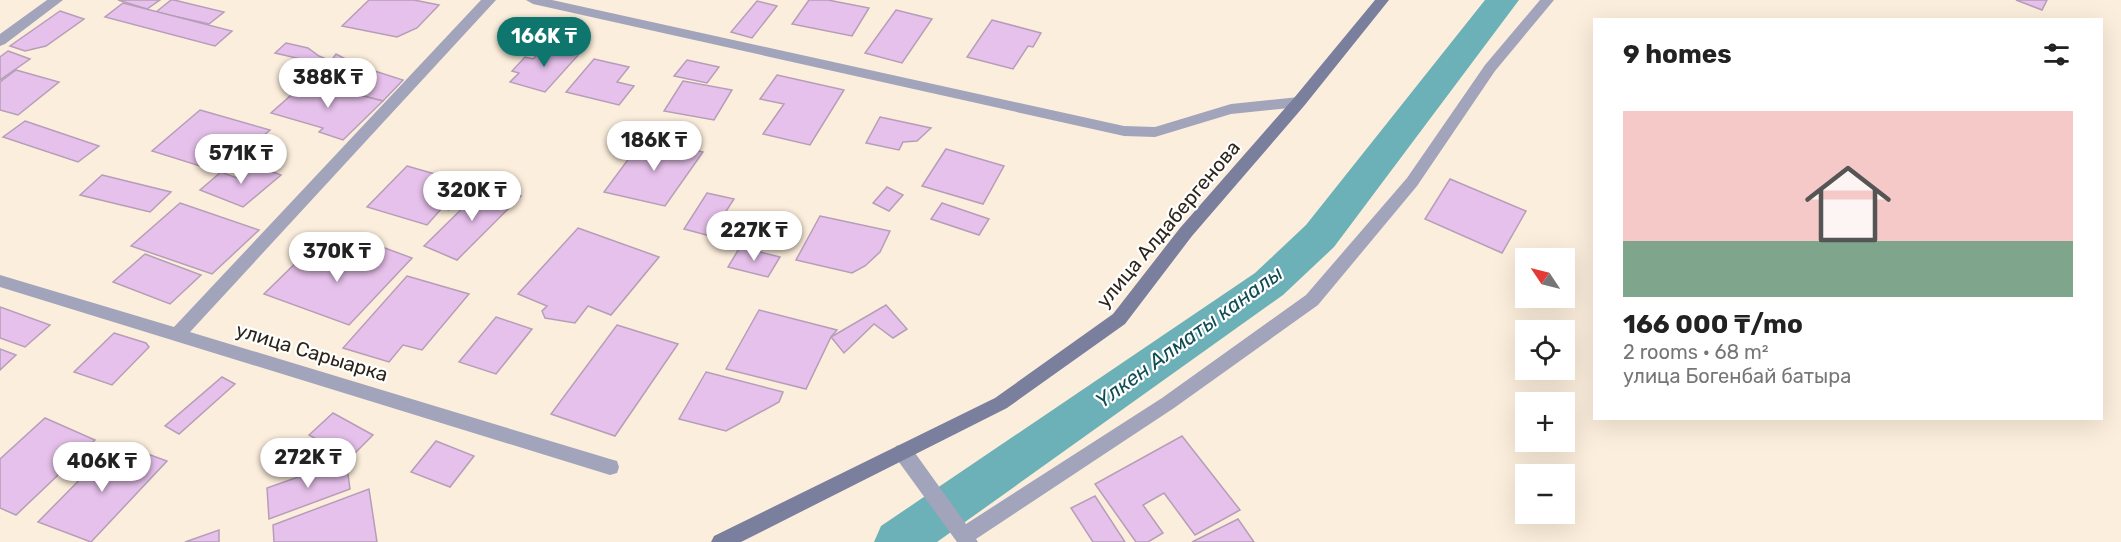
<!DOCTYPE html>
<html lang="en">
<head>
<meta charset="utf-8">
<style>
  :root { --surface:#fff; --page:#f2f2f2; --text:#222; --muted:#767676; --accent:#0f766e }
  body { margin:0; font-family:Rubik,sans-serif; background:var(--page); color:var(--text); height:100vh; display:flex; flex-direction:column; font-size:22px; white-space:nowrap }
  * { box-sizing:border-box; margin:0 }
  p { font-size:20px; color:var(--muted) }
  .icon { flex:none; width:33px; height:33px; fill:none; stroke:currentColor; stroke-width:2; stroke-linecap:round; stroke-linejoin:round }
  .map { position:relative; flex:1; overflow:hidden }
  .sheet { position:absolute; left:1593px; top:18px; width:510px; height:402px; display:flex; flex-direction:column; background:var(--surface); border-radius:0px; box-shadow:0 6px 24px #0002 }
  .sheet>* { flex:none }
  .needle { width:39px; rotate:305deg }
  .tools { position:absolute; left:1515px; top:248px; display:grid; gap:12px }
  .tools a { display:grid; place-items:center; width:60px; height:60px; border-radius:0px; background:var(--surface); box-shadow:0 6px 24px #0002; font-size:30px }
  .price { position:absolute; translate:-50% -51px; padding:0 14px; border-radius:21px; background:#fff; color:#222; font-size:20px; line-height:39px; filter:drop-shadow(0 2px 3px #0008) }
  .price::after { content:''; position:absolute; left:50%; top:36px; width:18px; height:14px; margin-left:-9px; background:inherit; clip-path:polygon(0 0,100% 0,50% 100%) }
  .price.selected { background:var(--accent); color:#fff }
  ul { padding:0; list-style:none }
  li { display:grid; align-content:center; gap:12px; height:318px; padding:0 30px }
  li span { display:grid; place-items:center; height:186px; border-radius:0px; color:#555 }
  li>.icon { margin-inline-start:auto }
  span .icon { width:108px; height:108px; fill:#fffc; stroke-width:1 }
  li b { font-size:26px }
  h2 { display:flex; justify-content:space-between; align-items:center; height:72px; padding:0 30px; font-size:26px }
  .map>svg:first-child { display:block }
  .lines { fill:none; stroke-linecap:round; stroke-linejoin:round }
  .canal { fill:#6cb1b7; fill-rule:evenodd }
  .building { fill:#e6c1eb; stroke:#b69eb9; stroke-width:1.5 }
  .minor { fill:#a1a4ba; fill-rule:evenodd }
  .secondary { fill:#7b7f9e; fill-rule:evenodd }
  .labels { text-anchor:middle; stroke-width:4.5; stroke-linejoin:round; paint-order:stroke }
  .street-label { font-size:20px; fill:#2e251a; stroke:#fff }
  .water-label { font-size:21px; font-style:italic; fill:#0f4e52; stroke:#fff }
</style>
</head>
<body>
<div class="map">
<svg width="2121" height="542" viewBox="0 0 2121 542">
  <rect width="100%" height="100%" fill="#fceedc"/>
  <g class="lines">
    <path class="canal" d="M 1485,0 L 1519,0 L 1334,247 L 1283,295 L 937,542 L 874,542 L 881,526 L 1255,273 L 1306,225 Z"/>
  </g>
  <g class="building">
    <path d="M 118,0 L 160,0 L 147,9 Z"/>
    <path d="M 171,0 L 174,0 L 224,12 L 209,24 L 156,12 Z"/>
    <path d="M 369,0 L 414,0 L 439,5 L 417,28 L 397,37 L 342,26 Z"/>
    <path d="M 809,0 L 828,0 L 869,8 L 852,36 L 792,24 Z"/>
    <path d="M 2016,0 L 2047,0 L 2042,10 Z"/>
    <path d="M 757,1 L 777,6 L 752,38 L 731,32 Z"/>
    <path d="M 123,3 L 232,31 L 215,46 L 105,17 Z"/>
    <path d="M 896,10 L 932,19 L 902,63 L 865,53 Z"/>
    <path d="M 60,11 L 84,19 L 46,46 L 25,51 L 10,46 Z"/>
    <path d="M 992,20 L 1041,33 L 1033,47 L 1028,46 L 1013,69 L 967,57 Z"/>
    <path d="M 286,43 L 308,48 L 319,56 L 331,61 L 336,54 L 359,66 L 336,72 L 301,64 L 305,60 L 275,53 Z"/>
    <path d="M 559,46 L 581,52 L 545,92 L 510,82 L 519,73 L 512,71 L 525,57 L 533,59 L 543,49 Z"/>
    <path d="M 8,51 L 30,59 L 0,80 L 0,57 Z"/>
    <path d="M 594,59 L 629,67 L 617,82 L 634,86 L 619,105 L 566,92 Z"/>
    <path d="M 687,60 L 719,67 L 707,83 L 674,76 Z"/>
    <path d="M 359,66 L 403,80 L 383,101 L 324,86 L 336,72 Z"/>
    <path d="M 16,70 L 59,82 L 18,115 L 0,110 L 0,82 Z"/>
    <path d="M 777,75 L 844,90 L 810,145 L 763,134 L 784,104 L 760,99 Z"/>
    <path d="M 307,81 L 324,86 L 383,101 L 343,140 L 319,132 L 323,128 L 271,113 Z"/>
    <path d="M 683,81 L 732,90 L 714,120 L 664,111 Z"/>
    <path d="M 200,110 L 270,130 L 241,155 L 235,153 L 216,171 L 152,151 Z"/>
    <path d="M 880,117 L 931,128 L 917,141 L 903,142 L 899,150 L 866,143 Z"/>
    <path d="M 25,121 L 99,146 L 78,162 L 3,137 Z"/>
    <path d="M 644,138 L 703,152 L 665,206 L 604,192 Z"/>
    <path d="M 946,149 L 1004,166 L 983,204 L 922,186 Z"/>
    <path d="M 254,165 L 281,175 L 243,207 L 200,190 L 221,172 L 237,178 Z"/>
    <path d="M 407,166 L 466,183 L 453,197 L 459,199 L 449,210 L 442,208 L 427,225 L 367,207 Z"/>
    <path d="M 102,175 L 171,192 L 150,212 L 80,195 Z"/>
    <path d="M 1450,179 L 1526,211 L 1502,253 L 1425,219 Z"/>
    <path d="M 484,187 L 502,189 L 521,196 L 457,260 L 424,246 Z"/>
    <path d="M 887,187 L 903,195 L 889,211 L 873,203 Z"/>
    <path d="M 707,193 L 734,199 L 710,236 L 684,229 Z"/>
    <path d="M 180,203 L 259,230 L 212,274 L 131,246 Z"/>
    <path d="M 942,203 L 989,219 L 979,235 L 931,219 Z"/>
    <path d="M 820,216 L 890,231 L 880,252 L 865,266 L 852,273 L 796,260 Z"/>
    <path d="M 578,228 L 659,257 L 611,315 L 588,306 L 575,323 L 545,318 L 542,311 L 547,306 L 518,294 Z"/>
    <path d="M 382,247 L 412,258 L 349,325 L 264,294 L 311,248 L 364,267 Z"/>
    <path d="M 740,247 L 780,257 L 768,277 L 728,267 Z"/>
    <path d="M 145,254 L 201,275 L 170,304 L 113,282 Z"/>
    <path d="M 407,276 L 469,294 L 422,350 L 403,345 L 389,362 L 343,348 Z"/>
    <path d="M 886,305 L 907,329 L 893,338 L 874,324 L 844,353 L 831,337 Z"/>
    <path d="M 0,307 L 50,325 L 25,347 L 0,338 Z"/>
    <path d="M 759,310 L 837,330 L 831,337 L 806,389 L 726,369 Z"/>
    <path d="M 496,317 L 532,329 L 496,374 L 459,362 Z"/>
    <path d="M 617,325 L 678,344 L 615,436 L 551,414 Z"/>
    <path d="M 114,333 L 146,343 L 149,347 L 112,385 L 74,372 Z"/>
    <path d="M 0,349 L 16,355 L 0,370 Z"/>
    <path d="M 706,372 L 783,392 L 779,402 L 726,431 L 679,419 Z"/>
    <path d="M 222,377 L 235,384 L 179,434 L 165,426 Z"/>
    <path d="M 333,413 L 373,435 L 350,458 L 309,435 Z"/>
    <path d="M 45,418 L 95,440 L 16,515 L 0,508 L 0,459 Z"/>
    <path d="M 1182,436 L 1240,510 L 1195,535 L 1164,493 L 1143,505 L 1163,533 L 1148,542 L 1136,542 L 1095,484 Z"/>
    <path d="M 436,441 L 474,456 L 450,487 L 411,472 Z"/>
    <path d="M 134,449 L 167,461 L 91,542 L 38,522 L 108,451 Z"/>
    <path d="M 346,460 L 350,489 L 269,519 L 267,488 Z"/>
    <path d="M 369,489 L 377,542 L 274,542 L 273,525 Z"/>
    <path d="M 1095,496 L 1125,542 L 1093,542 L 1071,508 Z"/>
    <path d="M 1238,519 L 1254,542 L 1192,542 Z"/>
    <path d="M 219,530 L 219,542 L 185,542 Z"/>
  </g>
  <g class="lines">
    <g class="minor">
      <path d="M 47,0 L 63,0 L 5,44 L 0,46 L 0,34 Z"/>
      <path d="M 481,0 L 496,0 L 190,332 L 610,459 L 617,461 L 619,467 L 617,473 L 610,475 L 0,287 L 0,275 L 174,327 Z"/>
      <path d="M 526,0 L 552,0 L 1124,126 L 1155,127 L 1231,104 L 1299,97 L 1306,102 L 1299,107 L 1231,114 L 1155,137 L 1124,136 L 533,4 Z"/>
      <path d="M 1540,0 L 1554,0 L 1495,71 L 1417,186 L 1318,305 L 1174,408 L 976,539 L 978,542 L 957,542 L 896,458 L 894,452 L 896,446 L 903,444 L 910,446 L 966,524 L 1162,398 L 1306,295 L 1407,178 L 1485,65 Z"/>
    </g>
    <path class="secondary" d="M 1375,0 L 1389,0 L 1304,106 L 1192,236 L 1125,324 L 1007,408 L 741,542 L 711,542 L 714,536 L 995,398 L 1113,314 L 1180,228 L 1294,98 Z"/>
  </g>
  <g class="labels">
    <g class="street-label">
      <text transform="translate(1168 224) rotate(-50)" y="7">улица Алдабергенова</text>
      <text transform="translate(312 352) rotate(17)" y="7">улица Сарыарка</text>
    </g>
    <g class="water-label">
      <text transform="translate(1189 337) rotate(-36)" y="7">Үлкен Алматы каналы</text>
    </g>
  </g>
</svg>
<div class="tools">
<a><svg class="needle" viewBox="-14 -14 28 28"><path d="M0-13l5 13h-10z" fill="#e53935"/><path d="M0 13l5-13h-10z" fill="#767676"/></svg></a>
<a><svg class="icon" aria-label="locate" viewBox="0 0 24 24"><circle cx="12" cy="12" r="6"/><path d="M12 2v4M12 18v4M2 12h4M18 12h4"/></svg></a>
<a>+</a>
<a>−</a>
</div>
<b class="price selected" style="left:544px;top:68px">166K ₸</b>
<b class="price" style="left:328px;top:109px">388K ₸</b>
<b class="price" style="left:654px;top:172px">186K ₸</b>
<b class="price" style="left:241px;top:185px">571K ₸</b>
<b class="price" style="left:472px;top:222px">320K ₸</b>
<b class="price" style="left:754px;top:262px">227K ₸</b>
<b class="price" style="left:337px;top:283px">370K ₸</b>
<b class="price" style="left:308px;top:489px">272K ₸</b>
<b class="price" style="left:102px;top:493px">406K ₸</b>
<section class="sheet">
<h2>9 homes<svg class="icon" aria-label="filters" viewBox="0 0 24 24"><path d="M4 7h16M4 17h16"/><circle cx="9" cy="7" r="2"/><circle cx="15" cy="17" r="2"/></svg></h2>
<ul>
<li><span style="background:linear-gradient(#f6c9c9 70%,#7fa58c 0)"><svg class="icon" aria-label="home" viewBox="0 0 24 24"><path d="M3 11l9-7 9 7M6 9v11h12V9"/></svg></span><div><b>166 000 ₸/mo</b><p>2 rooms · 68 m²</p><p>улица Богенбай батыра</p></div></li>
</ul>
</section>
</div>
</body>
</html>
